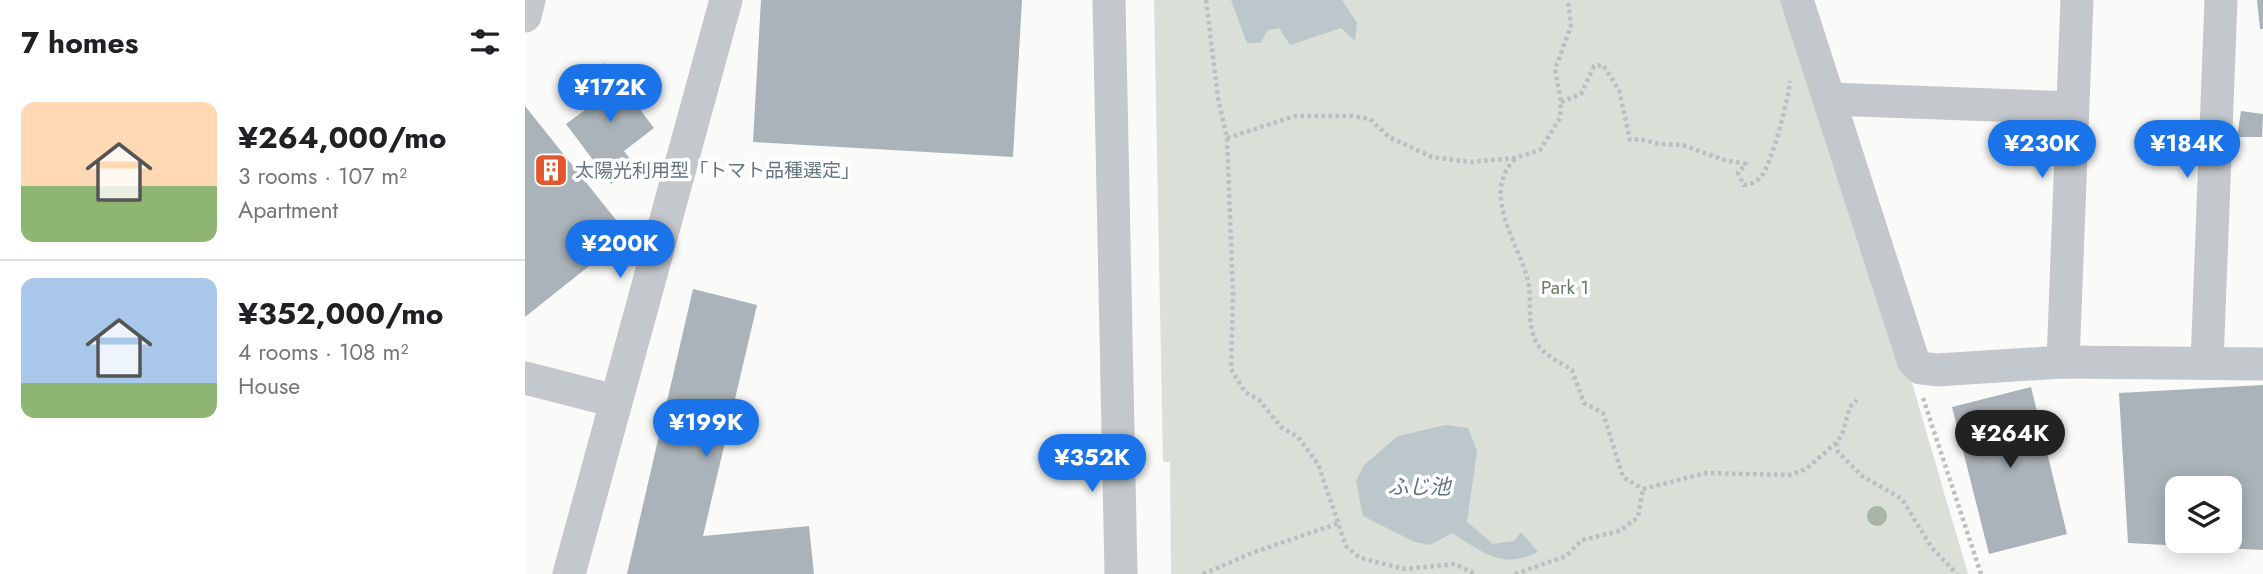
<!DOCTYPE html>
<html lang="en">
<head>
<meta charset="utf-8">
<style>
  :root { --surface:#fff; --page:#f6f6f6; --text:#202124; --muted:#757577; --line:#e0e0e0; --accent:#1a73e8 }
  body { margin:0; font-family:Jost,"Noto Sans JP",sans-serif; background:var(--page); color:var(--text); height:100vh; display:flex; flex-direction:column; font-size:26px; white-space:nowrap }
  * { box-sizing:border-box; margin:0 }
  p { font-size:23px; color:var(--muted) }
  .icon { flex:none; width:38px; height:38px; fill:none; stroke:currentColor; stroke-width:2; stroke-linecap:round; stroke-linejoin:round }
  .map { position:relative; flex:1; overflow:hidden }
  .drawer { display:flex; flex-direction:column; background:var(--surface); width:525px }
  .drawer>* { flex:none }
  .controls { position:absolute; left:1640px; top:476px; display:grid; gap:14px }
  .controls a { display:grid; place-items:center; width:77px; height:77px; border-radius:14px; background:var(--surface); box-shadow:0 4px 18px #0003; font-size:35px }
  .price { position:absolute; translate:-50% -60px; padding:0 16px; border-radius:24px; background:var(--accent); color:#fff; font-size:23px; line-height:46px; filter:drop-shadow(0 2px 4px #0008) }
  .price::after { content:''; position:absolute; left:50%; top:42px; width:21px; height:16px; margin-left:-10px; background:inherit; clip-path:polygon(0 0,100% 0,50% 100%) }
  .price.current { background:#222; color:#fff }
  ul { padding:0; list-style:none }
  li { display:flex; align-items:center; gap:21px; height:175px; padding:0 21px }
  li+li { border-top:2px solid var(--line) }
  li span { display:grid; place-items:center; flex:none; width:196px; height:140px; border-radius:14px; color:#555 }
  li>.icon { margin-inline-start:auto }
  span .icon { width:84px; height:84px; fill:#fffc; stroke-width:1 }
  li b { font-size:30px }
  h2 { display:flex; justify-content:space-between; align-items:center; height:84px; padding:0 21px; font-size:30px }
  main { display:flex; flex:1; min-height:0 }
  .map>svg:first-child { display:block }
  .green { fill:#dadfd7 }
  .water { fill:#bbc7cb }
  .building { fill:#aab3b9; fill-rule:evenodd }
  .lines { fill:none; stroke-linecap:round; stroke-linejoin:round }
  .path { stroke:#bbbfc2; stroke-width:4.5; stroke-dasharray:3.5 3.5; stroke-linecap:butt }
  .minor { stroke:#c3c8cc; stroke-width:33 }
  .tree { fill:#aab4a7 }
  .labels { text-anchor:middle; stroke-width:7; stroke-linejoin:round; paint-order:stroke }
  .poi-label { font-size:19px; fill:#657683; stroke:#fff; text-anchor:start }
  .park-label { font-size:19px; fill:#687a64; stroke:#fff }
  .water-label { font-size:21px; font-style:italic; fill:#60757c; stroke:#fff }
</style>
</head>
<body>
<main>
<section class="drawer">
<h2>7 homes<svg class="icon" aria-label="filters" viewBox="0 0 24 24"><path d="M4 7h16M4 17h16"/><circle cx="9" cy="7" r="2"/><circle cx="15" cy="17" r="2"/></svg></h2>
<ul>
<li><span style="background:linear-gradient(#ffd9b3 60%,#8fb573 0)"><svg class="icon" aria-label="home" viewBox="0 0 24 24"><path d="M3 11l9-7 9 7M6 9v11h12V9"/></svg></span><div><b>¥264,000/mo</b><p>3 rooms · 107 m²</p><p>Apartment</p></div></li>
<li><span style="background:linear-gradient(#a9c7e8 75%,#8fb573 0)"><svg class="icon" aria-label="home" viewBox="0 0 24 24"><path d="M3 11l9-7 9 7M6 9v11h12V9"/></svg></span><div><b>¥352,000/mo</b><p>4 rooms · 108 m²</p><p>House</p></div></li>
</ul>
</section>
<div class="map">
<svg width="1738" height="574" viewBox="0 0 1738 574">
  <rect width="100%" height="100%" fill="#fafaf8"/>
  <path class="green" d="M 629,0 L 1261,0 L 1341,226 L 1443,574 L 646,574 L 645,462 L 638,462 Z"/>
  <g class="water">
    <path d="M 706,0 L 817,0 L 832,23 L 830,41 L 816,28 L 765,45 L 754,28 L 743,30 L 735,43 L 722,43 Z"/>
    <path d="M 921,425 L 943,428 L 952,451 L 942,522 L 968,544 L 989,541 L 996,532 L 1013,552 C 976,570 958,552 927,533 L 905,545 L 890,542 L 838,516 L 831,481 L 839,465 L 873,436 Z"/>
  </g>
  <g class="building">
    <path d="M 236,0 L 497,0 L 488,157 L 228,142 Z"/>
    <path d="M 1732,0 L 1738,0 L 1738,29 L 1735,29 Z"/>
    <path d="M 80,63 L 129,128 L 99,151 L 110,166 L 86,184 L 41,124 L 72,101 L 57,81 Z"/>
    <path d="M 0,106 L 103,235 L 0,317 Z"/>
    <path d="M 1716,111 L 1738,114 L 1737,137 L 1712,137 Z"/>
    <path d="M 168,289 L 232,305 L 178,536 L 284,526 L 289,574 L 102,574 Z"/>
    <path d="M 1738,385 L 1738,550 L 1603,543 L 1594,393 ZM 1652,488 L 1704,488 L 1704,541 L 1652,541 Z"/>
    <path d="M 1506,387 L 1542,534 L 1464,554 L 1427,407 Z"/>
  </g>
  <g class="lines">
    <g class="path">
      <path d="M 681,0 L 693,98 L 702,138 L 708,295 L 706,369 L 720,392 L 734,400 L 756,427 L 773,437 L 793,464 L 821,546 L 835,558 L 880,569 L 930,564 L 951,574"/>
      <path d="M 1036,102 L 1056,94 L 1069,66 L 1078,65 L 1094,90 L 1105,140 L 1115,139 L 1134,144 L 1158,145 L 1199,160 L 1221,164 L 1213,173 L 1219,185 C 1228,184 1233,181 1238,174 C 1247,161 1264,98 1265,81"/>
      <path d="M 702,138 L 770,116 L 826,116 L 845,119 L 864,137 L 907,157 L 945,162 L 990,158 L 1015,150 L 1035,118 L 1036,102 L 1030,69 L 1046,26 L 1043,0"/>
      <path d="M 990,159 C 955,194 994,243 1003,281 C 1007,300 1002,321 1010,340 C 1016,354 1035,362 1047,370 L 1059,403 L 1078,413 L 1098,477 L 1118,489"/>
      <path d="M 1398,398 L 1456,574"/>
      <path d="M 1311,443 L 1313,452 L 1337,476 L 1377,499 L 1407,548 L 1432,574"/>
      <path d="M 1118,489 L 1181,473 L 1265,475 L 1281,469 L 1311,443 L 1317,435 L 1325,407 L 1332,400"/>
      <path d="M 678,574 L 727,553 L 814,523"/>
      <path d="M 990,574 L 1041,556 L 1057,540 L 1095,531 L 1113,517 L 1118,489"/>
    </g>
    <g class="minor">
      <path d="M 584,0 L 596,574"/>
      <path d="M 1272,0 L 1388,360 L 1396,368 L 1412,370 L 1538,362 L 1738,364"/>
      <path d="M 0,16 L 4,0"/>
      <path d="M 1305,99 L 1547,108"/>
      <path d="M 1538,362 L 1552,0"/>
      <path d="M 1682,363 L 1696,0"/>
      <path d="M 0,378 L 90,401"/>
      <path d="M 44,574 L 201,0"/>
    </g>
  </g>
  <circle class="tree" cx="1352" cy="516" r="10"/>
  <defs>
    <g id="building-square" transform="scale(1.75)"><rect x="-9" y="-9" width="18" height="18" rx="4" fill="#e4572e" stroke="#fff"/><path d="M-4-6H4V6H1V3H-1V6H-4ZM-2.5-4.3h1.7v1.8h-1.7ZM.8-4.3h1.7v1.8H.8ZM-2.5-1h1.7V.8h-1.7ZM.8-1h1.7V.8H.8Z" fill="#fff"/></g>
  </defs>
  <g fill-rule="evenodd">
    <use href="#building-square" x="26" y="170"/>
  </g>
  <g class="labels">
    <g class="poi-label">
      <text x="50" y="177">太陽光利用型「トマト品種選定」</text>
    </g>
    <g class="park-label">
      <text x="1040" y="294">Park 1</text>
    </g>
    <g class="water-label">
      <text x="894" y="494">ふじ池</text>
    </g>
  </g>
</svg>
<div class="controls">
<a><svg class="icon" aria-label="layers" viewBox="0 0 24 24"><path d="M12 4l9 5-9 5-9-5zM3 14l9 5 9-5"/></svg></a>
</div>
<b class="price" style="left:85px;top:124px">¥172K</b>
<b class="price" style="left:1517px;top:180px">¥230K</b>
<b class="price" style="left:1662px;top:180px">¥184K</b>
<b class="price" style="left:95px;top:280px">¥200K</b>
<b class="price" style="left:181px;top:459px">¥199K</b>
<b class="price current" style="left:1485px;top:470px">¥264K</b>
<b class="price" style="left:567px;top:494px">¥352K</b>
</div>
</main>
</body>
</html>
